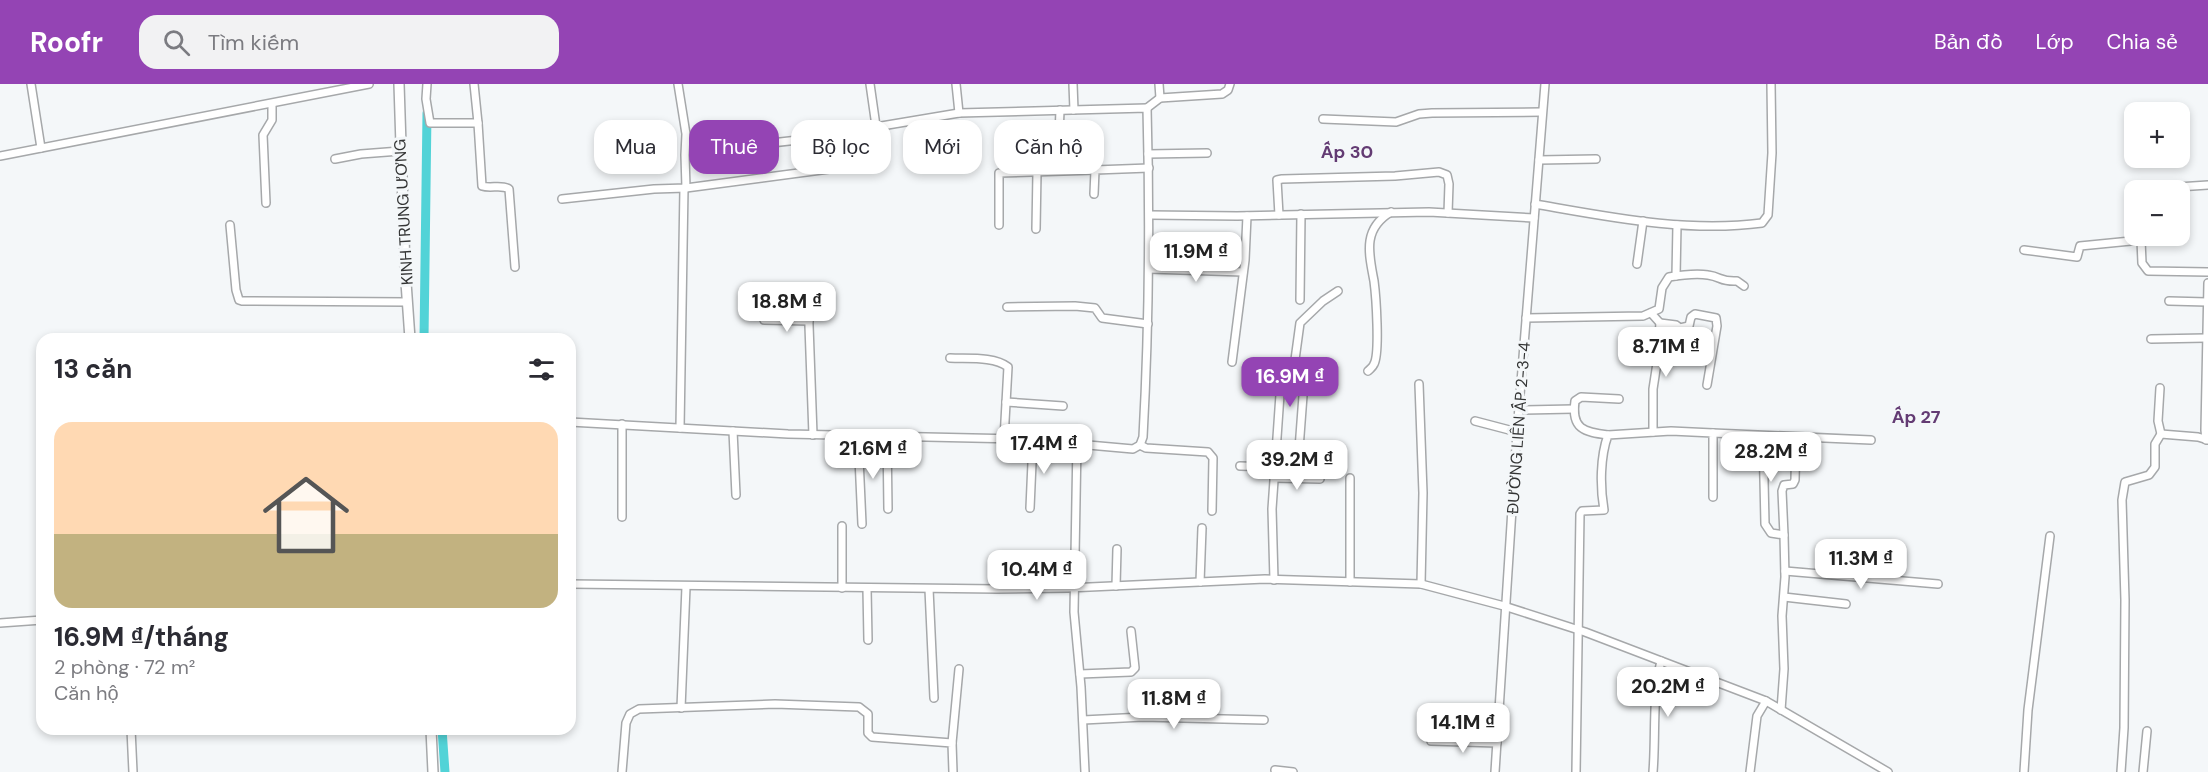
<!DOCTYPE html>
<html lang="vi">
<head>
<meta charset="utf-8">
<style>
  :root { --surface:#fff; --page:#f2f2f3; --text:#2b2b33; --muted:#7c7c81; --accent:#9444b4 }
  body { margin:0; font-family:"DM Sans",sans-serif; background:var(--page); color:var(--text); height:100vh; display:flex; flex-direction:column; font-size:22px; white-space:nowrap }
  * { box-sizing:border-box; margin:0 }
  p { font-size:20px; color:var(--muted) }
  .icon { flex:none; width:33px; height:33px; fill:none; stroke:currentColor; stroke-width:2; stroke-linecap:round; stroke-linejoin:round }
  .map { position:relative; flex:1; overflow:hidden }
  .panel { position:absolute; left:36px; top:249px; width:540px; height:402px; display:flex; flex-direction:column; background:var(--surface); border-radius:18px; box-shadow:0 3px 9px #0003 }
  .panel>* { flex:none }
  .guide { position:absolute; left:594px; top:36px; width:570px; height:54px; display:flex; gap:12px }
  .controls { position:absolute; left:2124px; top:18px; display:grid; gap:12px }
  .controls a { display:grid; place-items:center; width:66px; height:66px; border-radius:12px; background:var(--surface); box-shadow:0 3px 9px #0003; font-size:30px }
  .price { position:absolute; translate:-50% -51px; padding:0 14px; border-radius:12px; background:#fff; color:#222; font-size:20px; line-height:39px; filter:drop-shadow(0 2px 3px #0008) }
  .price::after { content:''; position:absolute; left:50%; top:36px; width:18px; height:14px; margin-left:-9px; background:inherit; clip-path:polygon(0 0,100% 0,50% 100%) }
  .price.active { background:var(--accent); color:#fff }
  ul { padding:0; list-style:none }
  li { display:grid; align-content:center; gap:12px; height:318px; padding:0 18px }
  li span { display:grid; place-items:center; height:186px; border-radius:18px; color:#555 }
  li>.icon { margin-inline-start:auto }
  span .icon { width:108px; height:108px; fill:#fffc; stroke-width:1 }
  li b { font-size:26px }
  h2 { display:flex; justify-content:space-between; align-items:center; height:72px; padding:0 18px; font-size:26px }
  .tag { padding:0 21px; border-radius:18px; background:var(--surface); box-shadow:0 3px 9px #0003; font-size:21px; line-height:54px }
  .tag.active { background:var(--accent); color:#fff }
  header { display:flex; align-items:center; gap:36px; box-sizing:border-box; height:84px; padding:0 30px; background:var(--accent); color:#fff }
  header strong { font-size:28px }
  nav { display:flex; gap:33px; margin-inline-start:auto; font-size:21px }
  .search { width:420px; height:54px; background:var(--page); display:flex; align-items:center; gap:15px; box-sizing:border-box; padding:0 21px; border-radius:18px; color:var(--muted); font-size:22px }
  .map>svg:first-child { display:block }
  .lines { fill:none; stroke-linecap:round; stroke-linejoin:round }
  .canal { stroke:#52d3d7; stroke-width:9 }
  .street-casing { stroke:#a6a8aa; stroke-width:10 }
  .secondary-casing { stroke:#a6a8aa; stroke-width:12 }
  .street { stroke:#fff; stroke-width:7 }
  .secondary { stroke:#fff; stroke-width:9 }
  .labels { text-anchor:middle; stroke-width:6; stroke-linejoin:round; paint-order:stroke }
  .street-label { font-size:16px; fill:#343535; stroke:#f4f7f9 }
  .neighbourhood-label { font-size:18px; font-weight:bold; fill:#633b73; stroke:#f4f7f9 }
</style>
</head>
<body>
<header>
<strong>Roofr</strong>
<div class="search"><svg class="icon" aria-label="search" viewBox="0 0 24 24"><circle cx="10" cy="10" r="6"/><path d="M15 15l6 6"/></svg>Tìm kiếm</div>
<nav><a>Bản đồ</a><a>Lớp</a><a>Chia sẻ</a></nav>
</header>
<div class="map">
<svg width="2208" height="688" viewBox="0 0 2208 688">
  <rect width="100%" height="100%" fill="#f4f7f9"/>
  <g class="lines">
    <g class="canal">
      <path d="M 424,255 L 427,29"/>
      <path d="M 442,645 L 445,688"/>
    </g>
    <g class="street-casing">
      <g id="street">
        <path d="M 31,0 L 41,64"/>
        <path d="M 427,0 L 426,15 L 430,39 L 478,39 L 482,102 C 491,105 501,100 509,105 L 515,183"/>
        <path d="M 474,0 L 478,39"/>
        <path d="M 678,0 L 686,50 L 685,71 L 686,104"/>
        <path d="M 870,0 L 876,42"/>
        <path d="M 956,0 L 959,29"/>
        <path d="M 1073,0 L 1074,26"/>
        <path d="M 1159,0 L 1160,14"/>
        <path d="M 1147,24 L 1160,14 L 1222,10 L 1228,6 L 1230,0"/>
        <path d="M 1323,35 L 1396,38 L 1419,30 L 1432,29 L 1542,28"/>
        <path d="M 1148,70 L 1207,69"/>
        <path d="M 0,72 L 369,0"/>
        <path d="M 335,75 L 361,70 L 400,67"/>
        <path d="M 1539,76 L 1596,75"/>
        <path d="M 1058,78 L 1060,26"/>
        <path d="M 2163,104 L 2208,101"/>
        <path d="M 1094,110 L 1095,86 L 1149,84"/>
        <path d="M 562,115 L 654,105 L 686,104 L 829,85"/>
        <path d="M 266,119 L 263,51 L 272,36 L 272,20"/>
        <path d="M 1535,120 C 1610,133 1687,149 1762,139 L 1768,131 L 1772,69 L 1771,0"/>
        <path d="M 1150,131 L 1237,132 L 1429,128 L 1534,134"/>
        <path d="M 1279,131 L 1277,96 L 1282,95 L 1395,92 L 1439,88 L 1447,91 L 1449,100 L 1448,129"/>
        <path d="M 230,141 L 236,206 L 239,216 L 242,217 L 407,218"/>
        <path d="M 999,141 L 999,89 L 1095,86"/>
        <path d="M 1036,145 L 1037,88"/>
        <path d="M 2024,166 L 2077,173 L 2080,162 L 2141,156 L 2142,179 L 2148,187 L 2208,188"/>
        <path d="M 1637,180 L 1643,137"/>
        <path d="M 1149,185 L 1243,188"/>
        <path d="M 1676,192 L 1677,141"/>
        <path d="M 808,214 L 813,351"/>
        <path d="M 1300,216 L 1301,130"/>
        <path d="M 2169,217 L 2207,218"/>
        <path d="M 1007,223 L 1075,222 L 1095,224 L 1102,234 L 1148,240"/>
        <path d="M 1651,229 L 1660,239 L 1676,241 L 1680,244 L 1689,242 L 1691,233 L 1695,230 L 1716,234 L 1717,242 L 1707,301"/>
        <path d="M 1526,234 L 1643,232 L 1659,225 L 1662,204 L 1669,193 C 1681,191 1696,189 1708,191 C 1722,193 1720,198 1737,197 L 1744,202"/>
        <path d="M 764,236 L 809,237"/>
        <path d="M 2151,255 L 2206,254"/>
        <path d="M 950,274 C 967,275 994,272 1008,283 L 1004,355"/>
        <path d="M 1232,278 L 1245,176 L 1247,132"/>
        <path d="M 1294,283 L 1300,239 L 1323,217 L 1338,207"/>
        <path d="M 1368,287 C 1370,285 1373,283 1374,280 C 1380,269 1376,212 1374,197 C 1369,170 1362,145 1391,128"/>
        <path d="M 1419,300 L 1423,409 L 1421,500"/>
        <path d="M 2160,304 L 2158,337 L 2161,350"/>
        <path d="M 1006,318 L 1063,322"/>
        <path d="M 1519,326 L 1574,325"/>
        <path d="M 1475,337 L 1517,348"/>
        <path d="M 570,338 L 788,350 L 1021,355 L 1133,365 L 1140,361 L 1143,353 C 1149,244 1150,134 1147,24 L 959,29 L 798,56 L 719,65"/>
        <path d="M 680,344 L 684,104"/>
        <path d="M 733,347 L 736,411"/>
        <path d="M 1653,348 L 1653,305 L 1657,279 L 1660,239"/>
        <path d="M 1713,349 L 1871,356"/>
        <path d="M 1608,351 C 1584,348 1571,345 1575,317 L 1581,313 L 1619,315"/>
        <path d="M 858,352 L 862,440"/>
        <path d="M 1763,352 L 1765,440 L 1771,449 L 1784,451 L 1785,493 L 1782,532 L 1784,585 L 1781,626"/>
        <path d="M 887,353 L 888,425"/>
        <path d="M 2206,356 L 2205,346 L 2208,199"/>
        <path d="M 1077,359 L 1074,528 L 1081,603 L 1085,688"/>
        <path d="M 1140,361 L 1146,364 L 1208,368 L 1213,374 L 1212,427"/>
        <path d="M 1299,365 L 1305,285"/>
        <path d="M 1240,382 L 1274,383"/>
        <path d="M 1274,394 L 1320,395"/>
        <path d="M 1350,394 L 1350,498"/>
        <path d="M 1030,424 L 1033,356"/>
        <path d="M 622,433 L 622,340"/>
        <path d="M 842,442 L 842,504"/>
        <path d="M 1784,451 L 1782,407 L 1784,401 L 1793,400 L 1795,396 L 1796,353"/>
        <path d="M 1785,487 L 1938,500"/>
        <path d="M 1274,496 L 1272,425 L 1282,282"/>
        <path d="M 1200,498 L 1202,444"/>
        <path d="M 570,500 L 997,505 L 1068,504 L 1265,495 L 1421,500 L 1504,522 L 1585,548 L 1766,617 L 1888,688"/>
        <path d="M 1116,502 L 1117,465"/>
        <path d="M 867,505 L 868,556"/>
        <path d="M 929,505 L 934,614"/>
        <path d="M 1784,513 L 1846,520"/>
        <path d="M 0,539 L 42,536"/>
        <path d="M 1080,590 L 1131,588 L 1135,584 L 1131,547"/>
        <path d="M 681,624 L 686,503"/>
        <path d="M 1083,636 L 1143,633 L 1264,636"/>
        <path d="M 131,645 L 133,688"/>
        <path d="M 1431,657 L 1497,659"/>
        <path d="M 952,659 L 959,585"/>
        <path d="M 1275,686 L 1293,688"/>
        <path d="M 622,688 L 626,639 L 630,630 L 639,625 L 775,620 L 859,623 L 868,630 L 868,649 L 872,653 L 952,659 L 953,688"/>
        <path d="M 1495,688 L 1517,348 L 1545,0"/>
        <path d="M 1576,688 L 1580,430 L 1582,427 L 1604,426 C 1600,403 1600,373 1608,351 L 1671,347 L 1713,349 L 1713,413"/>
        <path d="M 1653,688 C 1656,651 1652,613 1661,577"/>
        <path d="M 1750,688 L 1757,632 L 1766,617"/>
        <path d="M 2024,688 L 2028,626 L 2050,452"/>
        <path d="M 2121,688 L 2124,644 L 2125,516 L 2122,416 L 2125,398 L 2149,391 L 2155,383 L 2155,360 L 2161,350 L 2198,353 L 2208,356"/>
        <path d="M 2143,688 L 2147,647"/>
      </g>
    </g>
    <g class="secondary-casing">
      <g id="secondary">
        <path d="M 399,0 L 405,184 L 410,255"/>
        <path d="M 431,645 L 433,688"/>
      </g>
    </g>
    <use href="#street" class="street"/>
    <use href="#secondary" class="secondary"/>
  </g>
  <g class="labels">
    <g class="street-label">
      <text transform="translate(403 128) rotate(-93)" y="6">KINH TRUNG ƯƠNG</text>
      <text transform="translate(1518 344) rotate(-86)" y="6">ĐƯỜNG LIÊN ẤP 2-3-4</text>
    </g>
    <g class="neighbourhood-label">
      <text x="1347" y="74">Ấp 30</text>
      <text x="1916" y="339">Ấp 27</text>
    </g>
  </g>
</svg>
<div class="controls">
<a>+</a>
<a>−</a>
</div>
<b class="price" style="left:1196px;top:199px">11.9M ₫</b>
<b class="price" style="left:787px;top:249px">18.8M ₫</b>
<b class="price" style="left:1666px;top:294px">8.71M ₫</b>
<b class="price active" style="left:1290px;top:324px">16.9M ₫</b>
<b class="price" style="left:1044px;top:391px">17.4M ₫</b>
<b class="price" style="left:873px;top:396px">21.6M ₫</b>
<b class="price" style="left:1771px;top:399px">28.2M ₫</b>
<b class="price" style="left:1297px;top:407px">39.2M ₫</b>
<b class="price" style="left:1861px;top:506px">11.3M ₫</b>
<b class="price" style="left:1037px;top:517px">10.4M ₫</b>
<b class="price" style="left:1668px;top:634px">20.2M ₫</b>
<b class="price" style="left:1174px;top:646px">11.8M ₫</b>
<b class="price" style="left:1463px;top:670px">14.1M ₫</b>
<div class="guide">
<a class="tag">Mua</a>
<a class="tag active">Thuê</a>
<a class="tag">Bộ lọc</a>
<a class="tag">Mới</a>
<a class="tag">Căn hộ</a>
</div>
<section class="panel">
<h2>13 căn<svg class="icon" aria-label="filters" viewBox="0 0 24 24"><path d="M4 7h16M4 17h16"/><circle cx="9" cy="7" r="2"/><circle cx="15" cy="17" r="2"/></svg></h2>
<ul>
<li><span style="background:linear-gradient(#ffd9b3 60%,#c2b280 0)"><svg class="icon" aria-label="home" viewBox="0 0 24 24"><path d="M3 11l9-7 9 7M6 9v11h12V9"/></svg></span><div><b>16.9M ₫/tháng</b><p>2 phòng · 72 m²</p><p>Căn hộ</p></div></li>
</ul>
</section>
</div>
</body>
</html>
